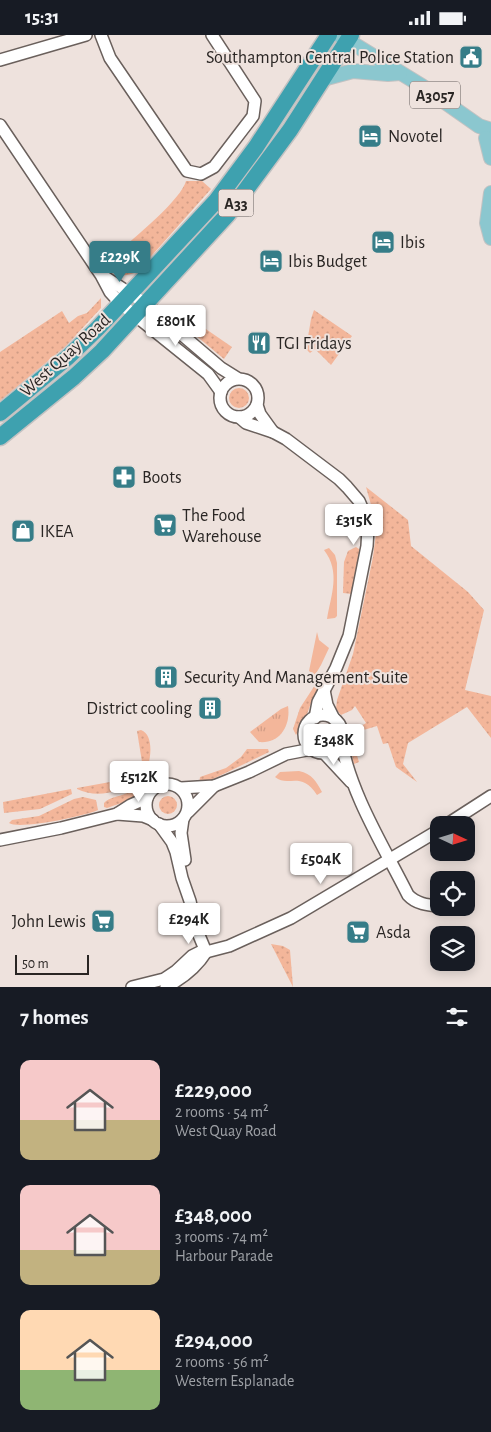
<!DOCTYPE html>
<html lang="en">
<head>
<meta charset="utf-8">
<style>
  :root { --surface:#171b24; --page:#20242c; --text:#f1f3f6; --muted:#9ea1a6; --accent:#367d88 }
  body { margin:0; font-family:"Alegreya Sans",sans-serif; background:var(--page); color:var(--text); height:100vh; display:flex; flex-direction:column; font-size:19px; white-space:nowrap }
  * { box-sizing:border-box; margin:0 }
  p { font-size:16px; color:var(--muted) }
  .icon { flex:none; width:28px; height:28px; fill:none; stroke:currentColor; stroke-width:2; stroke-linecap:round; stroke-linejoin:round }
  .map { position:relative; height:952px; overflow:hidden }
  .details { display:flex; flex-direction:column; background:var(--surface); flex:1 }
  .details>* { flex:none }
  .needle { width:32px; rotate:94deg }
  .controls { position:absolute; left:430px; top:781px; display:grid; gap:10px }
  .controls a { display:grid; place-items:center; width:45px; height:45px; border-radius:10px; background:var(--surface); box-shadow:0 2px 12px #0003; font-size:25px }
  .scale { position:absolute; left:15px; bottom:12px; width:74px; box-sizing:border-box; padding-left:5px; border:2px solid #2a2624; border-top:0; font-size:14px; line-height:18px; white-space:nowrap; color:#2a2624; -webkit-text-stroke:4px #eee2dd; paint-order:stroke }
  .price { position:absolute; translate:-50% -42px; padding:0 11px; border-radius:5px; background:#fff; color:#222; font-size:16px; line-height:32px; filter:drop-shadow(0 1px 2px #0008) }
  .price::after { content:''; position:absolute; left:50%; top:30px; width:15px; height:11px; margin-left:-8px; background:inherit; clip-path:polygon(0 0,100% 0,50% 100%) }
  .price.active { background:var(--accent); color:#fff }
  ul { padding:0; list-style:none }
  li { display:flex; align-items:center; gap:15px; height:125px; padding:0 20px }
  li span { display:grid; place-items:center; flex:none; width:140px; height:100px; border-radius:10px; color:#555 }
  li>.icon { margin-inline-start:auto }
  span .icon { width:60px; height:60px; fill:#fffc; stroke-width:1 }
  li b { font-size:21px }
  h2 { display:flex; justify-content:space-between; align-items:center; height:60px; padding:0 20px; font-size:21px }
  .status { display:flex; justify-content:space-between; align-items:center; height:35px; padding:0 25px; background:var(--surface); direction:ltr }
  .status svg { height:14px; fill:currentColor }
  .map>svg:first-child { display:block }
  .grass { fill:url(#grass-dots) }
  .park { fill:url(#park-tufts) }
  .garden { fill:#f3b69a }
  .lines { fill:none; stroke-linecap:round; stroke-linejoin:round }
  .minor-casing { stroke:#6a605c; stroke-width:14 }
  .major-casing { stroke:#c3c2c2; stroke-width:16 }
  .highway-casing { stroke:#c3c2c2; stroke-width:19 }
  .minor { stroke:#fff; stroke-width:11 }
  .major { stroke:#8bc7cf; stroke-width:14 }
  .highway { stroke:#3ea1af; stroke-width:16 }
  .labels { text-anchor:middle; stroke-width:4; stroke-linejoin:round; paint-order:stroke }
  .shield { fill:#eee2dd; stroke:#655e5c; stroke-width:1 }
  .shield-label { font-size:16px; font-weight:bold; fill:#2a2624 }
  .poi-label { font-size:18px; fill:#2a2624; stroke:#eee2dd; text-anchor:start }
  .street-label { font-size:18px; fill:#2a2624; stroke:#eee2dd }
</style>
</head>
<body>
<div class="status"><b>15:31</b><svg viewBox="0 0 49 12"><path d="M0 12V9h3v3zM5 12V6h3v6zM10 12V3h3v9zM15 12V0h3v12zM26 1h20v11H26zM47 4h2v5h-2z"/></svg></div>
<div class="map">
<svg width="491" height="952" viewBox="0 0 491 952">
  <defs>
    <pattern id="grass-dots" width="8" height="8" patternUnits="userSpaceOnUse" patternTransform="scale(1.25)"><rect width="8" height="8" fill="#f3b69a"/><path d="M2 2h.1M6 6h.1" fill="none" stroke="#d09c85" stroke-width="1.8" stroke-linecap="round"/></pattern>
    <pattern id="park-tufts" width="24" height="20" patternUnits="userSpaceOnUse" patternTransform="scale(1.25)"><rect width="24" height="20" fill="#f3b69a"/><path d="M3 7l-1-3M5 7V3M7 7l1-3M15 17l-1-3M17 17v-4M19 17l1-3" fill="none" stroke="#d09c85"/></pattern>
  </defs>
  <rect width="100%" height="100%" fill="#eee2dd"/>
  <g class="grass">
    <path d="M 186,146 L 202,146 L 211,154 L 138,236 C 121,245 116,239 105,227 C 123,213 181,166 186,146 Z"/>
    <path d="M 101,263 L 101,273 L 66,311 L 0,366 L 0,317 L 62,276 L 69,288 L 78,281 L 87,278 Z"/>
    <path d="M 314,275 L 352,301 L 331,330 L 315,314 L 310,318 L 306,314 L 311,284 Z"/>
    <path d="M 200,290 L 232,312 L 224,324 L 194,299 Z"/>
    <circle cx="239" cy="363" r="10"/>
    <path d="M 366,452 L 408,485 L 411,511 L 468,557 L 484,575 L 465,655 L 491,661 L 491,703 L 467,672 L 408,708 L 403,729 L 417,747 L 396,732 L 388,708 L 383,709 L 377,691 L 357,697 L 359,705 L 353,708 L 359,727 L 354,729 C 349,709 348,699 366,688 L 355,671 L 352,675 L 341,680 L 336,674 L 337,665 L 353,619 L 373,522 L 377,491 Z"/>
    <path d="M 356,512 L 359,514 L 361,516 L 352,559 L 343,558 L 344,527 L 348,516 Z"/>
    <path d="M 317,647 L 321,649 L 311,668 L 303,690 L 296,700 L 293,694 L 300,673 Z"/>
    <path d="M 141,695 C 154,700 151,723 147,734 L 140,738 L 136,733 L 136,728 L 142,727 L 137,696 Z"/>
    <path d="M 247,714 L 268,714 L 269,717 L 211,745 L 199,749 L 200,742 L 226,733 L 241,722 Z"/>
    <path d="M 132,736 L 135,741 L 134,744 C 120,759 95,763 77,754 L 77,753 L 132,743 Z"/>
    <path d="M 147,743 C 147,763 123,767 107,773 L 104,772 L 104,768 C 109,762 119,762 127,758 C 134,753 138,746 147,743 Z"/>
    <path d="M 71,754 L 72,759 L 40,774 L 4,778 L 3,767 Z"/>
    <circle cx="168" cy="770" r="9"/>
    <path d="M 83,762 L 96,765 L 98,775 C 86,781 18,795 9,788 L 12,785 L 39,781 L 74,764 Z"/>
    <path d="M 271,909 L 283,911 L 290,915 L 293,952 Z"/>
  </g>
  <path class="park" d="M 288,671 C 291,690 280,709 259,707 L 250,697 L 281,674 Z"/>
  <g class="garden">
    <path d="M 329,513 L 335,520 L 337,528 L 337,581 L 335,583 L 327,584 C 331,560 341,537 324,515 Z"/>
    <path d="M 317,597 L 319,605 L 329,613 L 321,630 L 315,640 L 309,636 Z"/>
    <circle cx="324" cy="700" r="9"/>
    <path d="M 299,736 C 312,739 316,746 322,757 L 317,760 C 301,735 288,753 275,742 L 280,737 Z"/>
  </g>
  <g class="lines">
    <g class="minor-casing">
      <g id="minor">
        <path d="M 101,0 L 110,23 L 187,136 L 201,139 L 214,132 L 253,81 L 255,66 L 212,0"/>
        <path d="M 0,25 L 86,0"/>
        <path d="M 0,90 L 101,240 L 110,257 L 121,269 L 208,339 L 221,357"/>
        <path d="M 102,240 L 146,269 L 221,333 L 237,343"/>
        <circle cx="239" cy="363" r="19"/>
        <path d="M 257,370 L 260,379 L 273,397"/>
        <path d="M 239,382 L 246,388 L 273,397 L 286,404 L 339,444 L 347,452 L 359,466 L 366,482 L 368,493 L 367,511 L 349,601 L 336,633 L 318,667 L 315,683"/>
        <path d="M 324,655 L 327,670 L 334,684"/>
        <circle cx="323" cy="699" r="19"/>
        <path d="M 341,705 C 350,758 384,812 408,860 C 416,869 428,870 439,871"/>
        <path d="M 324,718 L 351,747"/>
        <circle cx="167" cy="770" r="21"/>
        <path d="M 181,753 L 214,751 L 249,737 L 286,719 L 312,714"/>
        <path d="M 188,777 L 214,751"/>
        <path d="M 117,779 L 143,781 L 153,785"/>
        <path d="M 183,784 L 181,798 L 185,825"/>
        <path d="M 159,789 L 172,807 L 176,817 L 182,843 L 190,866 L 196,893 L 206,917"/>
        <path d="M 446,790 L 491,761"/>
        <path d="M 0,805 L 61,793 L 117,779 L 131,770 L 147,763"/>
        <path d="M 132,952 L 164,944 L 176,936 L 192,921 L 200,917 L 206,917 L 229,911 L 291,883 L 439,795"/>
        <path d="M 166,952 C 183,943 196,933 206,917"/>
      </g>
    </g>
    <g class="major-casing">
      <g id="major">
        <path d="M 339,0 L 422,51 L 479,91 L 491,95"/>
        <path d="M 323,44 L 353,36 L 388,39 L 400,38"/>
        <path d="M 486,103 L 491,123"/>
        <path d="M 491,158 L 487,188 L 491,203"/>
      </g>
    </g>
    <g class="highway-casing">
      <g id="highway">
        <path d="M 0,378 L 68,322 L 98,293 L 216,166 L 256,112 L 329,0"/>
        <path d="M 0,402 L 74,342 L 102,316 L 228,179 L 290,95 L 351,0"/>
      </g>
    </g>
    <use href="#minor" class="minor"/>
    <use href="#major" class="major"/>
    <use href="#highway" class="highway"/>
  </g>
  <defs>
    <g id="civic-square" transform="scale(1.25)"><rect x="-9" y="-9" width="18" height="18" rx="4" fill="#367d88" stroke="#eee2dd"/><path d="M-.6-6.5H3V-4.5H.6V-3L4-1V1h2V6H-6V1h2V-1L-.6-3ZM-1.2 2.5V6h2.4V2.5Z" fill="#fff"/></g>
    <g id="hotel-square" transform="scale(1.25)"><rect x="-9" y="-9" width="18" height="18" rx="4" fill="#367d88" stroke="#eee2dd"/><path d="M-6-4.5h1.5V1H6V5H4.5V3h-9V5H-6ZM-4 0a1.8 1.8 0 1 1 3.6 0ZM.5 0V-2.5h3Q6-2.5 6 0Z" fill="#fff"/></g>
    <g id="restaurant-square" transform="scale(1.25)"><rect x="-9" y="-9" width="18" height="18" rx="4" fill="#367d88" stroke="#eee2dd"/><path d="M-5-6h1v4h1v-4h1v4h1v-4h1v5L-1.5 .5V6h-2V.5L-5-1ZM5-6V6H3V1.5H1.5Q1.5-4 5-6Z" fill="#fff"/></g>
    <g id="pharmacy-square" transform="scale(1.25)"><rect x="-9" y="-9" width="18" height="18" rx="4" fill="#367d88" stroke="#eee2dd"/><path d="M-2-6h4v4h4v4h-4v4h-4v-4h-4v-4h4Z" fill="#fff"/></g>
    <g id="supermarket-square" transform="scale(1.25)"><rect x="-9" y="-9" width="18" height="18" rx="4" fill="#367d88" stroke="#eee2dd"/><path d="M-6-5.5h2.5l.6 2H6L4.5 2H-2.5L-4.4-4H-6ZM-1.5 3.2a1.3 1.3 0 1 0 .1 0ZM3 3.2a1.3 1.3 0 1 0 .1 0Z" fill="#fff"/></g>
    <g id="shop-square" transform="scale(1.25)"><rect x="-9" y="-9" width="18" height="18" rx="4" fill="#367d88" stroke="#eee2dd"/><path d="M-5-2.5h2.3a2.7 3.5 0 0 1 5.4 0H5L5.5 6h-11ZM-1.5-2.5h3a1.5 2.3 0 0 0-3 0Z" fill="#fff"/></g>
    <g id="building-square" transform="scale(1.25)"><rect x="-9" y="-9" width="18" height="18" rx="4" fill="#367d88" stroke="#eee2dd"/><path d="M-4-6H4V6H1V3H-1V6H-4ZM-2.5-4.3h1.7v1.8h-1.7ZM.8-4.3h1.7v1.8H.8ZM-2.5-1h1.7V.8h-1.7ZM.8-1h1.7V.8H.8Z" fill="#fff"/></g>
  </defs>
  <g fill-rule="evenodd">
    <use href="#civic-square" x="471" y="22"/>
    <use href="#hotel-square" x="370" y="101"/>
    <use href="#hotel-square" x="383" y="207"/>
    <use href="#hotel-square" x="271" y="226"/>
    <use href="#restaurant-square" x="259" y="308"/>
    <use href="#pharmacy-square" x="124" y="442"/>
    <use href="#supermarket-square" x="165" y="490"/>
    <use href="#shop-square" x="23" y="496"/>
    <use href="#building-square" x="166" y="642"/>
    <use href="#building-square" x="210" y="673"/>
    <use href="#supermarket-square" x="103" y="886"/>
    <use href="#supermarket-square" x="358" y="897"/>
  </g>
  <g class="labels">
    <g class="shield">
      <rect x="410" y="46.5" width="50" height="27" rx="4"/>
      <rect x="218.5" y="154.5" width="35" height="27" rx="4"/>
    </g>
    <g class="shield-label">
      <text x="435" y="66">A3057</text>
      <text x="236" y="174">A33</text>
    </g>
    <g class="poi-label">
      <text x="454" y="28" text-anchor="end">Southampton Central Police Station</text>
      <text x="388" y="107">Novotel</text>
      <text x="400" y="213">Ibis</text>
      <text x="288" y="232">Ibis Budget</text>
      <text x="276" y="314">TGI Fridays</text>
      <text x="142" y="448">Boots</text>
      <text x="182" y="486">The Food<tspan x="182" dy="21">Warehouse</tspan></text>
      <text x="40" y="502">IKEA</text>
      <text x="184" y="648">Security And Management Suite</text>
      <text x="192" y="679" text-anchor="end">District cooling</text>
      <text x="86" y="892" text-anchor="end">John Lewis</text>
      <text x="376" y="903">Asda</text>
    </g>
    <g class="street-label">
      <text transform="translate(65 320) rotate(-42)" y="6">West Quay Road</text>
    </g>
  </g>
</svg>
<div class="controls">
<a><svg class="needle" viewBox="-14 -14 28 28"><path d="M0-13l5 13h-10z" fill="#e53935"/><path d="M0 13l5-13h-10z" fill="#9ea1a6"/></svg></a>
<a><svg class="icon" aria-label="locate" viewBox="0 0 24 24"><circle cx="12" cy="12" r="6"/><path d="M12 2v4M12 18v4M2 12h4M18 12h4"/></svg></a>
<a><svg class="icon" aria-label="layers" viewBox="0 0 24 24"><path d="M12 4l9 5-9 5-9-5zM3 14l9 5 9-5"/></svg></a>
</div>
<div class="scale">50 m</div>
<b class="price active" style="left:120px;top:248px">£229K</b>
<b class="price" style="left:176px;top:312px">£801K</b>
<b class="price" style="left:354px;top:511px">£315K</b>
<b class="price" style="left:334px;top:731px">£348K</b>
<b class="price" style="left:139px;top:768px">£512K</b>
<b class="price" style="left:321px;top:850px">£504K</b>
<b class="price" style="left:189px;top:910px">£294K</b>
</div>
<section class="details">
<h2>7 homes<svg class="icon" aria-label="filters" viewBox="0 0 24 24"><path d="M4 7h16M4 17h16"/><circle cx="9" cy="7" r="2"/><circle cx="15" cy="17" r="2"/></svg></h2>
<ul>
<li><span style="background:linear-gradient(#f6c9c9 60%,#c2b280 0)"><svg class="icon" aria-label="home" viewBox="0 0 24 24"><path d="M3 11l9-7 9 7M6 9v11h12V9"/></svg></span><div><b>£229,000</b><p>2 rooms · 54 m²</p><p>West Quay Road</p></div></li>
<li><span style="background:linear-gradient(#f6c9c9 65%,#c2b280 0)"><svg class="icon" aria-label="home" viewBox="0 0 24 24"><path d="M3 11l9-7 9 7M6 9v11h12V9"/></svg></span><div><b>£348,000</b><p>3 rooms · 74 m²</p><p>Harbour Parade</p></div></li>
<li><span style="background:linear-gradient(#ffd9b3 60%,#8fb573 0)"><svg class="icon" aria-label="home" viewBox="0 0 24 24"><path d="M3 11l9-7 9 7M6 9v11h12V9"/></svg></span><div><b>£294,000</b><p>2 rooms · 56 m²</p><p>Western Esplanade</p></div></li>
</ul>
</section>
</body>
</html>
